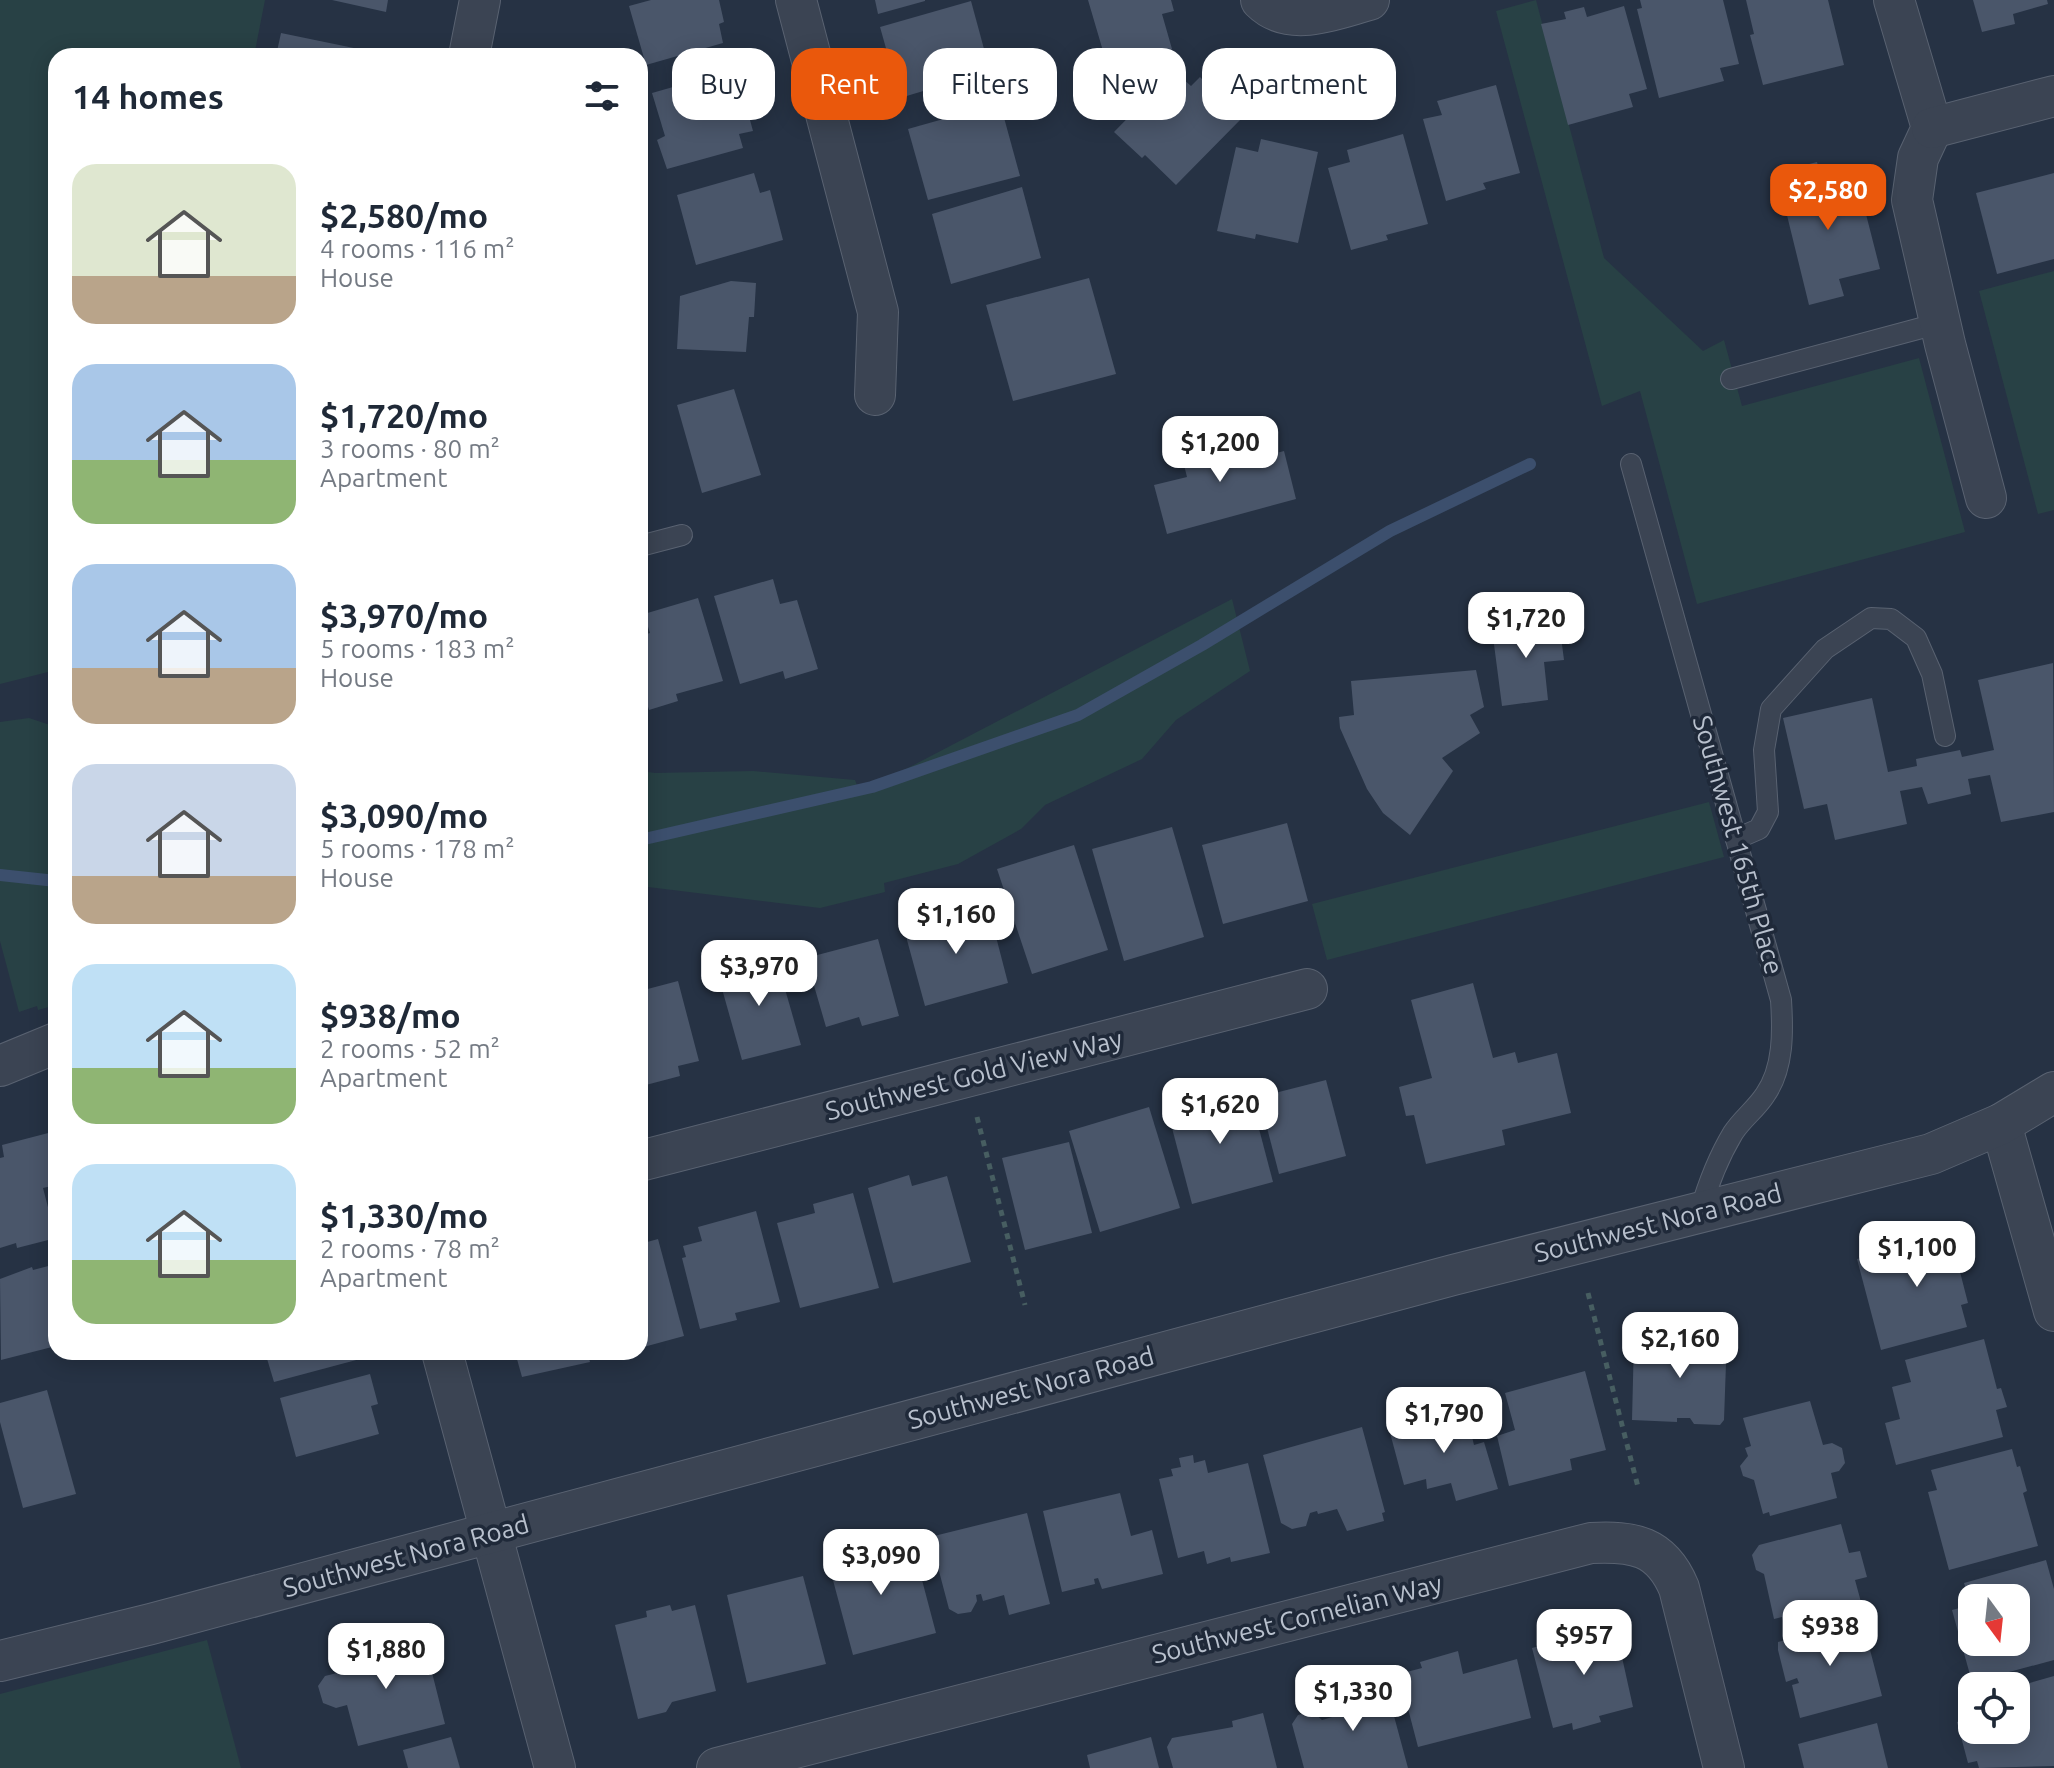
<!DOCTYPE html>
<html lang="en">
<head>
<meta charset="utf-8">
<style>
  :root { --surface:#fff; --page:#f2f2f3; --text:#1f2937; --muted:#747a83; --accent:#ea580c }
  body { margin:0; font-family:Ubuntu,sans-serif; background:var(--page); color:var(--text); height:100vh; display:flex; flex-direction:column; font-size:30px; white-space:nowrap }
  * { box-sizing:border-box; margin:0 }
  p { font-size:26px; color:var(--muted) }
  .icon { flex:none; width:44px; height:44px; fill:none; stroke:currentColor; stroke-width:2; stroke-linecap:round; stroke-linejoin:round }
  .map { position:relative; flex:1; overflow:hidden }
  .side { position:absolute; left:48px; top:48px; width:600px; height:1312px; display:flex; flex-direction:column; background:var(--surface); border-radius:24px; box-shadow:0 4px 20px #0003 }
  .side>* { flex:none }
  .guide { position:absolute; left:672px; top:48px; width:760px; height:72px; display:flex; gap:16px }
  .needle { width:52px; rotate:165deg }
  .fabs { position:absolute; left:1958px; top:1584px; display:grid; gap:16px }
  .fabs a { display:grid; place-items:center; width:72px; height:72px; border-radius:16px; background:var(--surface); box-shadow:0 4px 20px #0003; font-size:40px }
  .price { position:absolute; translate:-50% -68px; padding:0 18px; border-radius:16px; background:#fff; color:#222; font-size:26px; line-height:52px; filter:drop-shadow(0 2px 4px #0008) }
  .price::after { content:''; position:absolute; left:50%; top:48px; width:24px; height:18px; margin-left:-12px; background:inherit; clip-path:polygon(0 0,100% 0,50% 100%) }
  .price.on { background:var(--accent); color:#fff }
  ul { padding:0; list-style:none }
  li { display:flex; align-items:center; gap:24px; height:200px; padding:0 24px }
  li span { display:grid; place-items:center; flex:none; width:224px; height:160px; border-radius:24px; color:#555 }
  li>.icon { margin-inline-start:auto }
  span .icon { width:96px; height:96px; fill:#fffc; stroke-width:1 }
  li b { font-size:34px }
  h2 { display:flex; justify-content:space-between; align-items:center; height:96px; padding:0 24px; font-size:34px }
  .tag { padding:0 28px; border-radius:24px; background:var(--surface); box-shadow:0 4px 20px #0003; font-size:28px; line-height:72px }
  .tag.on { background:var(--accent); color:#fff }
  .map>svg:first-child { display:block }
  .green { fill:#284145 }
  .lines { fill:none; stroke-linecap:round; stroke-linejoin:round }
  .stream { stroke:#3c4f6d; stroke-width:12 }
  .building { fill:#4a566a; fill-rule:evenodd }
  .lane-casing { stroke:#596271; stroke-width:22 }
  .street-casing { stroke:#596271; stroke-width:42 }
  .path { stroke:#475e61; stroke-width:5; stroke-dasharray:6 6; stroke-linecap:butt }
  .lane { stroke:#3b4453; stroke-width:20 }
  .street { stroke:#3b4453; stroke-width:40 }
  .labels { text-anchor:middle; stroke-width:7; stroke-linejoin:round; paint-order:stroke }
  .street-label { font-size:26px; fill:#b8c0cd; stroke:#1f2939 }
</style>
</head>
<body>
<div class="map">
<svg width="2054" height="1768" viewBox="0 0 2054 1768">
  <rect width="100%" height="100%" fill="#263244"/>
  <g class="green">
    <path d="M 0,0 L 265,0 L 254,56 L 56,56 L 56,670 L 0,684 Z"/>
    <path d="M 1536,0 L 1604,258 L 1703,351 L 1724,340 L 1742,406 L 1919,358 L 1965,532 L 1697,604 L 1640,391 L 1602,406 L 1496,11 Z"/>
    <path d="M 2054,271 L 2054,510 L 2038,514 L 1979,291 Z"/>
    <path d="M 1232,599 L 1250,671 L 1176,720 L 1142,759 L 1045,805 L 1021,829 L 958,864 L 884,883 L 885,892 L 820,908 L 640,886 L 640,771 L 655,773 L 753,771 L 855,780 L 860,793 Z"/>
    <path d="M 29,718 L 56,727 L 56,1005 L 38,1010 L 37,1006 L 19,1012 L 0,941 L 0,722 Z"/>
    <path d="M 1709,802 L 1724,857 L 1327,960 L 1312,904 Z"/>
    <path d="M 207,1640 L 241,1768 L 0,1768 L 0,1694 Z"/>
  </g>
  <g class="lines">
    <g class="stream">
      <path d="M 640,840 L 872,787 L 1078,715 L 1202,645 L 1390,531 L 1530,464"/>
      <path d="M 0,875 L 56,881"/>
    </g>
  </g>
  <g class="building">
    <path d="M 332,0 L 388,0 L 386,12 Z"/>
    <path d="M 651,0 L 719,0 L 724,22 L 719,24 L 723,43 L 646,65 L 629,6 Z"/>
    <path d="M 875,0 L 925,0 L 925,1 L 878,14 Z"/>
    <path d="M 1088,0 L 1171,0 L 1174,11 L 1162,14 L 1172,49 L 1108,68 Z"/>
    <path d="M 1640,0 L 1723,0 L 1739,64 L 1720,68 L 1724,81 L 1659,98 L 1637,9 L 1642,8 Z"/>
    <path d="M 1746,0 L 1828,0 L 1844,65 L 1763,85 L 1750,35 L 1754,34 Z"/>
    <path d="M 1973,0 L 2047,0 L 2048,4 L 2013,14 L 2015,24 L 1982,32 Z"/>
    <path d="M 971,1 L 990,71 L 900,98 L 880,27 Z"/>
    <path d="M 1624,6 L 1647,89 L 1629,94 L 1633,107 L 1568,125 L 1541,24 L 1566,19 L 1564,12 L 1584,7 L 1587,17 Z"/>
    <path d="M 281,33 L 378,53 L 378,56 L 276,56 Z"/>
    <path d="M 736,69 L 753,131 L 739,134 L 743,148 L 667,169 L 657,140 L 665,136 L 652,93 Z"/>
    <path d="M 1174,71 L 1191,86 L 1200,77 L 1241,119 L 1176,185 L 1145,155 L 1142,158 L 1114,132 Z"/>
    <path d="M 1496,85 L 1520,173 L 1483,183 L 1486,189 L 1446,201 L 1423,119 L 1442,115 L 1437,101 Z"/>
    <path d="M 1000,103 L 1020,176 L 928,200 L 908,129 Z"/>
    <path d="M 1403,134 L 1428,224 L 1386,235 L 1388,240 L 1351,250 L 1328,168 L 1350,162 L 1347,150 Z"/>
    <path d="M 1261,139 L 1318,152 L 1298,243 L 1256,234 L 1255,239 L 1217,231 L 1236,147 L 1258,152 Z"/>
    <path d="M 1817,162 L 1824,188 L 1857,179 L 1880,269 L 1839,279 L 1844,296 L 1809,305 L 1783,199 L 1789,198 L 1782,171 Z"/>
    <path d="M 754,173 L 760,193 L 770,190 L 783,240 L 696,265 L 677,195 Z"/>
    <path d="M 2054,173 L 2054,259 L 1997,274 L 1976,193 Z"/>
    <path d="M 1022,187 L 1041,258 L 951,284 L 932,214 Z"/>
    <path d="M 1089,278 L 1116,374 L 1013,401 L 986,305 Z"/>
    <path d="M 731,281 L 756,283 L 754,317 L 749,317 L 746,352 L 677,349 L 680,296 Z"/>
    <path d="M 734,389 L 761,475 L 702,493 L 677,405 Z"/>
    <path d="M 1213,423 L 1225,467 L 1284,451 L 1296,499 L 1167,534 L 1154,485 L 1187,477 L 1176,433 Z"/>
    <path d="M 773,579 L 780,604 L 797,600 L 818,669 L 785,679 L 783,671 L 740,684 L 714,596 Z"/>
    <path d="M 698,598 L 723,681 L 676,694 L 678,701 L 649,710 L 640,680 L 640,636 L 650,633 L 644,614 Z"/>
    <path d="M 1559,621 L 1564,660 L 1544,662 L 1548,700 L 1502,706 L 1492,629 Z"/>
    <path d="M 2053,663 L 2054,812 L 2001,822 L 1990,775 L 1968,779 L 1971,794 L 1928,804 L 1922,787 L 1900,791 L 1907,824 L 1835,840 L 1827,804 L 1804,809 L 1783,718 L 1872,698 L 1888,772 L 1917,766 L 1916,759 L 1960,750 L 1962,757 L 1994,750 L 1978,680 Z"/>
    <path d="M 1476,670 L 1484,707 L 1470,715 L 1480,733 L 1442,758 L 1453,771 L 1410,835 L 1383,813 L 1367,789 L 1340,728 L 1339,717 L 1354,715 L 1351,681 Z"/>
    <path d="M 1287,823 L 1308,901 L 1223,924 L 1202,845 Z"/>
    <path d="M 1172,827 L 1204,937 L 1124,961 L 1092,849 Z"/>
    <path d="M 1074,845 L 1108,950 L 1032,974 L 997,869 Z"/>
    <path d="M 988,906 L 1008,983 L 925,1006 L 904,929 Z"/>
    <path d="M 878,939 L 899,1016 L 862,1026 L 859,1017 L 826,1027 L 806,958 Z"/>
    <path d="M 775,954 L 801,1045 L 742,1060 L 717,971 Z"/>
    <path d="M 678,981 L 699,1061 L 678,1066 L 680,1076 L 642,1086 L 640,991 Z"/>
    <path d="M 1473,983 L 1493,1058 L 1515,1052 L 1518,1063 L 1557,1053 L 1571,1113 L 1502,1130 L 1505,1145 L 1426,1164 L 1414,1115 L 1406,1116 L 1399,1087 L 1432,1078 L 1411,1000 Z"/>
    <path d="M 1326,1080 L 1346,1156 L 1279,1174 L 1259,1097 Z"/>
    <path d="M 1248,1087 L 1273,1182 L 1192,1204 L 1167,1109 Z"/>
    <path d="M 1149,1107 L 1180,1208 L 1100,1232 L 1069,1131 Z"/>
    <path d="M 56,1131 L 56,1185 L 43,1188 L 56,1238 L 17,1248 L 16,1243 L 0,1248 L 0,1158 L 4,1157 L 2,1145 Z"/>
    <path d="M 1069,1142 L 1092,1233 L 1025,1250 L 1002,1158 Z"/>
    <path d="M 909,1175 L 912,1186 L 947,1176 L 971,1262 L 893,1283 L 868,1188 Z"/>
    <path d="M 853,1193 L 879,1288 L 800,1308 L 777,1223 L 815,1213 L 813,1204 Z"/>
    <path d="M 756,1211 L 780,1302 L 735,1313 L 737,1320 L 700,1329 L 682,1258 L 686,1257 L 683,1246 L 702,1241 L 698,1227 Z"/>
    <path d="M 1963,1230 L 1972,1264 L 1959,1268 L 1968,1303 L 1961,1305 L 1967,1327 L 1881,1350 L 1857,1259 Z"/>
    <path d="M 658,1239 L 684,1336 L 640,1348 L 640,1244 Z"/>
    <path d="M 56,1264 L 56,1346 L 1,1360 L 0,1279 L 32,1267 L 33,1270 Z"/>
    <path d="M 1696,1334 L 1727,1335 L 1724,1420 L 1720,1425 L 1694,1424 L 1690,1418 L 1677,1418 L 1677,1422 L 1632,1420 L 1634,1339 L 1695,1341 Z"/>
    <path d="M 1984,1339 L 1997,1389 L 2001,1388 L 2007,1407 L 1996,1410 L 2003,1437 L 1896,1465 L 1885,1423 L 1900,1419 L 1892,1387 L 1911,1382 L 1905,1360 Z"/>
    <path d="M 265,1352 L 358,1352 L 360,1359 L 274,1382 Z"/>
    <path d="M 515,1352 L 587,1352 L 590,1362 L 522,1377 Z"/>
    <path d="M 1585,1371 L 1606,1450 L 1570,1459 L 1572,1470 L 1509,1486 L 1497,1436 L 1515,1430 L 1505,1393 Z"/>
    <path d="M 370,1374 L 378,1404 L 371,1406 L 379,1434 L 296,1457 L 280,1398 Z"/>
    <path d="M 47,1390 L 76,1494 L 23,1508 L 0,1422 L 0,1403 Z"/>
    <path d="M 1810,1401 L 1823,1445 L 1832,1443 L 1842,1448 L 1845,1463 L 1839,1471 L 1831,1473 L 1837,1498 L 1770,1516 L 1769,1512 L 1763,1514 L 1754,1480 L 1743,1476 L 1740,1466 L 1748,1456 L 1745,1448 L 1751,1446 L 1743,1418 Z"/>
    <path d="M 1465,1408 L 1474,1445 L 1484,1442 L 1498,1489 L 1456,1501 L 1451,1483 L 1427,1489 L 1426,1479 L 1404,1485 L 1389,1429 Z"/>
    <path d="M 1362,1427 L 1385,1512 L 1382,1513 L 1384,1521 L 1347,1531 L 1337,1509 L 1318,1514 L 1317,1511 L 1310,1513 L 1306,1526 L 1292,1529 L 1281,1523 L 1263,1455 Z"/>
    <path d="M 2012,1449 L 2017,1467 L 2020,1466 L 2027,1491 L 2023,1493 L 2038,1546 L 1949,1570 L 1928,1492 L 1937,1490 L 1931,1470 Z"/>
    <path d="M 1193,1455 L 1194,1463 L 1205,1460 L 1208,1473 L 1248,1463 L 1270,1553 L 1231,1562 L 1230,1557 L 1207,1564 L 1204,1551 L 1178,1558 L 1159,1479 L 1173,1476 L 1171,1469 L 1181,1467 L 1179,1458 Z"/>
    <path d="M 1120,1493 L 1131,1536 L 1152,1530 L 1163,1574 L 1102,1589 L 1098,1578 L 1094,1579 L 1095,1584 L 1062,1592 L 1043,1511 Z"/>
    <path d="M 1027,1513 L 1050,1604 L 1009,1615 L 1004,1595 L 983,1601 L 981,1594 L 976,1595 L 977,1601 L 971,1612 L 958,1614 L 949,1609 L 930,1537 Z"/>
    <path d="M 1841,1524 L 1849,1553 L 1860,1551 L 1867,1577 L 1855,1580 L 1861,1602 L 1783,1621 L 1782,1617 L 1774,1619 L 1764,1574 L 1756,1570 L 1752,1555 L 1759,1545 Z"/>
    <path d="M 861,1538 L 873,1545 L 875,1556 L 913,1546 L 936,1633 L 853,1655 L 830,1569 L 842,1566 L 840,1553 L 845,1542 Z"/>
    <path d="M 2046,1560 L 2054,1589 L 2054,1660 L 1972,1682 L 1952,1610 L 1971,1605 L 1964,1583 ZM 1972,1598 L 2016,1598 L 2016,1642 L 1972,1642 Z"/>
    <path d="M 803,1576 L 826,1664 L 747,1683 L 727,1595 Z"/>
    <path d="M 670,1605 L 672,1611 L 695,1605 L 716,1691 L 672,1702 L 666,1712 L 638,1719 L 615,1625 L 647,1617 L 646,1611 Z"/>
    <path d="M 1862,1619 L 1882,1696 L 1800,1718 L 1792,1685 L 1799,1683 L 1797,1678 L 1786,1682 L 1778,1650 L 1778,1642 Z"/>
    <path d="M 1614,1621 L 1633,1707 L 1599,1716 L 1601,1722 L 1573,1730 L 1572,1723 L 1553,1728 L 1532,1648 L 1579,1635 L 1583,1630 Z"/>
    <path d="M 423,1637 L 445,1724 L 358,1746 L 347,1705 L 336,1708 L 323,1703 L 318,1686 L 325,1676 L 337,1673 L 333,1660 Z"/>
    <path d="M 1458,1651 L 1463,1674 L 1517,1659 L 1531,1718 L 1418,1747 L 1399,1674 L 1422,1668 L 1420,1662 Z"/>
    <path d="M 2054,1676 L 2054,1766 L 1979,1768 L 1977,1761 L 1968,1763 L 1957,1722 L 1972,1718 L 1972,1730 L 2016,1730 L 2016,1687 Z"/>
    <path d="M 1384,1679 L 1408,1768 L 1304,1768 L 1292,1724 L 1298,1715 L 1312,1711 L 1322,1720 L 1349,1712 L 1343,1689 Z"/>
    <path d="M 1263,1713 L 1277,1768 L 1173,1768 L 1167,1747 L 1172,1738 L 1233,1727 L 1232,1721 Z"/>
    <path d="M 1877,1723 L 1888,1768 L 1804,1768 L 1798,1744 Z"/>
    <path d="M 451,1737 L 460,1768 L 408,1768 L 403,1750 Z"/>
    <path d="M 1151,1737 L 1159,1768 L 1090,1768 L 1087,1755 Z"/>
  </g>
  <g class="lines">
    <g class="lane-casing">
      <g id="lane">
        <path d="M 1731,379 L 1940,323"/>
        <path d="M 1631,464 L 1781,1000 C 1783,1031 1784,1068 1765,1095 C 1756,1109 1742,1119 1733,1133 C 1718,1158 1708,1184 1700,1212"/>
        <path d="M 640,546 L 682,535"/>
        <path d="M 1736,839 L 1759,829 L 1768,812 L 1764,750 L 1771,709 L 1825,649 L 1871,618 L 1891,619 L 1916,638 L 1932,674 L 1945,736"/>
      </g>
    </g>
    <g class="street-casing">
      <g id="street">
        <path d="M 796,0 L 878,312 L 875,395"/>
        <path d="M 1261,0 C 1290,29 1335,9 1369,0"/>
        <path d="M 1894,0 L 1932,128 L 1918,158 L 1912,200 L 1945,344 L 1986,498"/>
        <path d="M 469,56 L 480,0"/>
        <path d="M 1932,128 L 2054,96"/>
        <path d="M 0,1066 L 56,1043"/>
        <path d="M 2001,1124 L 2054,1311"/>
        <path d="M 640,1161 L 1307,989"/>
        <path d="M 442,1352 L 555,1768"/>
        <path d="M 0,1661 L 151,1624 L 1453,1275 L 1931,1154 L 2001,1124 L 2054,1092"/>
        <path d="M 717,1768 L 1591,1543 C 1633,1541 1661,1545 1679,1588 L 1724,1768"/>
      </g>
    </g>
    <g class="path">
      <path d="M 977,1117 L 1025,1305"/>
      <path d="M 1588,1293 L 1638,1487"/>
    </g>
    <use href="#lane" class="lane"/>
    <use href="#street" class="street"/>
  </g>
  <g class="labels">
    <g class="street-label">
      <text transform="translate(1738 845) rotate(74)" y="9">Southwest 165th Place</text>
      <text transform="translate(974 1075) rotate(-14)" y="9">Southwest Gold View Way</text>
      <text transform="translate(1658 1223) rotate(-14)" y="9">Southwest Nora Road</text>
      <text transform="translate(1031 1388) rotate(-15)" y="9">Southwest Nora Road</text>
      <text transform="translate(406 1556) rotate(-15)" y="9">Southwest Nora Road</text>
      <text transform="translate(1297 1619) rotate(-14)" y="9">Southwest Cornelian Way</text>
    </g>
  </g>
</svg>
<div class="fabs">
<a><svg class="needle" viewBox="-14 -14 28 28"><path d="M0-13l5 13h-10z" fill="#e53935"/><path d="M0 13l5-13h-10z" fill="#747a83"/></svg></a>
<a><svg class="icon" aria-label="locate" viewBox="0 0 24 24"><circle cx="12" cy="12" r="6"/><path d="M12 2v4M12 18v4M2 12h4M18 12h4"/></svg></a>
</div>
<b class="price on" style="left:1828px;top:232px">$2,580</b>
<b class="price" style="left:1220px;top:484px">$1,200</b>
<b class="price" style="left:1526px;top:660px">$1,720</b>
<b class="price" style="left:956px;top:956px">$1,160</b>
<b class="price" style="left:759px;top:1008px">$3,970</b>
<b class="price" style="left:1220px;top:1146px">$1,620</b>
<b class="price" style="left:1917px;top:1289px">$1,100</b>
<b class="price" style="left:1680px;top:1380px">$2,160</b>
<b class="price" style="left:1444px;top:1455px">$1,790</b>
<b class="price" style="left:881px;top:1597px">$3,090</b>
<b class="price" style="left:1830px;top:1668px">$938</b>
<b class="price" style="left:1584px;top:1677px">$957</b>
<b class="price" style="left:386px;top:1691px">$1,880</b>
<b class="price" style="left:1353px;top:1733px">$1,330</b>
<div class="guide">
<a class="tag">Buy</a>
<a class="tag on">Rent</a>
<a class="tag">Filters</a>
<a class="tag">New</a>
<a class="tag">Apartment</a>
</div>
<section class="side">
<h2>14 homes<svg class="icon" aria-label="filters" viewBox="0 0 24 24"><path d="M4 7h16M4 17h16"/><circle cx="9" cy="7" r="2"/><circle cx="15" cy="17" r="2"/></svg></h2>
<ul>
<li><span style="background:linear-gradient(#dfe7d0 70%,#b9a48a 0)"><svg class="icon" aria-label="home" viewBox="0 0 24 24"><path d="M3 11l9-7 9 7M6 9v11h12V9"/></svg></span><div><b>$2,580/mo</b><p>4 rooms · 116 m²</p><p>House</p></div></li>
<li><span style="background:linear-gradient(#a9c7e8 60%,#8fb573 0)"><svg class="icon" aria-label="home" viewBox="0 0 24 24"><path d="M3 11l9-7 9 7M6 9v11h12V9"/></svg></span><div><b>$1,720/mo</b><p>3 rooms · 80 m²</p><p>Apartment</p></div></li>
<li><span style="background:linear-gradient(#a9c7e8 65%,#b9a48a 0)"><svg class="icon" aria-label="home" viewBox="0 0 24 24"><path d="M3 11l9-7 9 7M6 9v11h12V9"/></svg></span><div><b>$3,970/mo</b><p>5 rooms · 183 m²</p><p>House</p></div></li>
<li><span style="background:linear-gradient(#c9d6e8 70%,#b9a48a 0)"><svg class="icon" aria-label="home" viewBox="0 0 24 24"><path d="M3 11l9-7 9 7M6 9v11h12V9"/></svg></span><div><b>$3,090/mo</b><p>5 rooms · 178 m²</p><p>House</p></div></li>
<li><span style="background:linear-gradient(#bfe0f5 65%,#8fb573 0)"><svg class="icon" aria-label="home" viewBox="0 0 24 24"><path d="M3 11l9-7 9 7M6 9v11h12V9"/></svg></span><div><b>$938/mo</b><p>2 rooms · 52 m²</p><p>Apartment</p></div></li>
<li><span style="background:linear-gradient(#bfe0f5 60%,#8fb573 0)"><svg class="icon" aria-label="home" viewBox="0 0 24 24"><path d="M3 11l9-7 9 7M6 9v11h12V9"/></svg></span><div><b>$1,330/mo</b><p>2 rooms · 78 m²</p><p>Apartment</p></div></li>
</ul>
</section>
</div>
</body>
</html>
